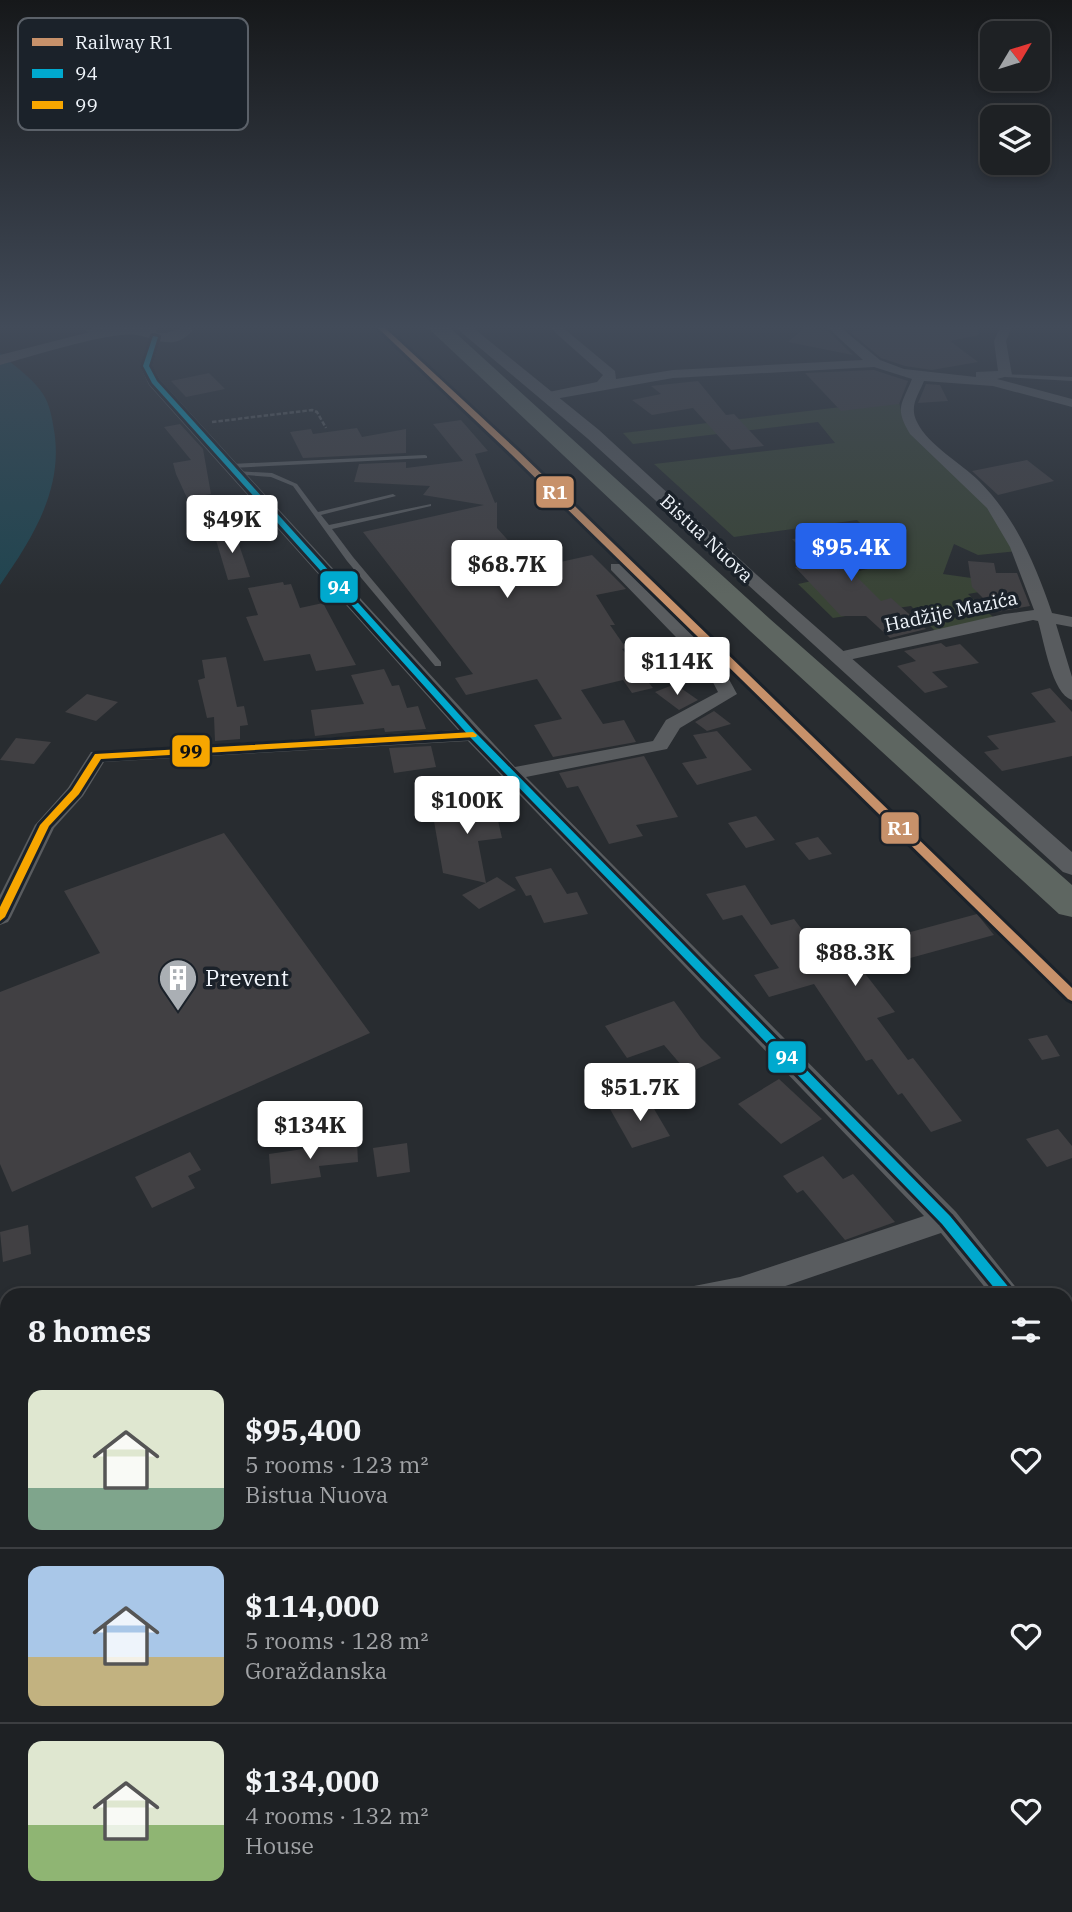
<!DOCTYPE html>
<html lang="en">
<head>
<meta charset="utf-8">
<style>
  :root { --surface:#1e2124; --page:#26292c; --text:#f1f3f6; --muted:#a1a3a6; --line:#3c3e41; --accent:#2563eb }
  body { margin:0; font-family:"IBM Plex Serif",serif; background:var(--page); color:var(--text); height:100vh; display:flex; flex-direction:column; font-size:26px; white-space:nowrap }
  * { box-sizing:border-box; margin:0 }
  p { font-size:23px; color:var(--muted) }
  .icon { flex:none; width:38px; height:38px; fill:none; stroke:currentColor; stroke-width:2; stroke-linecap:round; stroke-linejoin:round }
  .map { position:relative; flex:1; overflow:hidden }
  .details { position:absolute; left:0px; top:1288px; width:1073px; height:625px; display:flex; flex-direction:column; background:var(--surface); border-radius:21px 21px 0 0; box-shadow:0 4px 10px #0003,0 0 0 2px var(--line) }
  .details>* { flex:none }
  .needle { width:46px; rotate:52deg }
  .fabs { position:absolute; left:980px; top:21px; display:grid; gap:14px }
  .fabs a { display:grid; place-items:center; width:70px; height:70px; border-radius:14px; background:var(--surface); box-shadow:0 4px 10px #0003,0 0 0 2px var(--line); font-size:35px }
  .price { position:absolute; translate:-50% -60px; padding:0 16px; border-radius:7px; background:#fff; color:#222; font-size:23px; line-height:46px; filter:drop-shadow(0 2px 4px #0008) }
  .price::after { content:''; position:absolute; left:50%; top:42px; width:21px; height:16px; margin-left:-10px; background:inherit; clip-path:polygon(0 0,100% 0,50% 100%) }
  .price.selected { background:var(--accent); color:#fff }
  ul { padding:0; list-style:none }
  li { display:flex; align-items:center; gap:21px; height:175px; padding:0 28px }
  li+li { border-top:2px solid var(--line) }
  li span { display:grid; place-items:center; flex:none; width:196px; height:140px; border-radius:14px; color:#555 }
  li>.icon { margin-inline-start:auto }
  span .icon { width:84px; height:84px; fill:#fffc; stroke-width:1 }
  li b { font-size:30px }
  h2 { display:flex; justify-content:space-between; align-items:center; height:84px; padding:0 28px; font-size:30px }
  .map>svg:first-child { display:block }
  .green { fill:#394436 }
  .water { fill:#204550 }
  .building { fill:#414043 }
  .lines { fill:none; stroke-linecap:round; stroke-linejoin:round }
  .path { stroke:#5a5d60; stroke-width:2.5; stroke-dasharray:4.5 2; stroke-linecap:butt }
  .service { fill:#595c5f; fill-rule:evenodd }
  .minor { fill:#595c5f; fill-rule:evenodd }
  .tertiary { fill:#595c5f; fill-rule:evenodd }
  .trunk { fill:#5e6661; fill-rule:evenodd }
  .bus-1-casing { stroke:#1b222a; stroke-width:6 }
  .bus-2-casing { stroke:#1b222a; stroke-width:6 }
  .bus-1 { fill:#00a9ce; fill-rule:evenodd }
  .bus-2 { fill:#f7a600; fill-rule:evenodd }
  .rail-1-casing { stroke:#1b222a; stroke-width:6 }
  .rail-1 { fill:#c7916a; fill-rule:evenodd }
  .labels { text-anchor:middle; stroke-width:7; stroke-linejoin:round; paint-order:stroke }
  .far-street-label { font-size:19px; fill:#f0f5fb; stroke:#1b222a }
  .poi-label { font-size:23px; fill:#f0f5fb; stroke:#1b222a; text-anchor:start }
  .key { fill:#1b222a; stroke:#5b6169; stroke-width:2 }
  .key-label { font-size:19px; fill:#f0f5fb }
  .line-badge { stroke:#1b222a; stroke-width:2.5 }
  .badge-label { font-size:19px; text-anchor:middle; font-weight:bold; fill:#fff }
  .pale-badge-label { font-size:19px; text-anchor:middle; font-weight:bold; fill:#111 }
</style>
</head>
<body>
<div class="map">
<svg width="1072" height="1912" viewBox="0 0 1072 1912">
  <rect width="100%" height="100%" fill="#282c30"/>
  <path class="green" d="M 899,400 C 901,436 961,475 984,503 C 996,518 1007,535 1018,551 L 978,555 L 954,544 L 943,574 L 1007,583 L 1002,588 L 968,594 L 993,617 L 936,632 L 911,606 L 833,618 L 798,584 L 900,562 L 857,520 L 734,537 L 654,464 L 835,443 L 818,422 L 633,444 L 623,433 Z"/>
  <path class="water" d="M 0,353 C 14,366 33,378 43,394 C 50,405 52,418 54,430 C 64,489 32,539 0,585 Z"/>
  <g class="building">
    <path d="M 805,327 L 828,331 L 853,355 L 788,342 Z"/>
    <path d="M 885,327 L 978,327 L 979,335 L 950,341 L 978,362 L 932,370 L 905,366 L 881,358 L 850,332 Z"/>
    <path d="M 874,370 L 908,381 L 899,404 L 841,411 L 805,373 Z"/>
    <path d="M 209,373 L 225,389 L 186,397 L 171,381 Z"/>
    <path d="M 698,381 L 726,415 L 734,414 L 764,446 L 731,450 L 693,408 L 652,415 L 632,400 L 661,394 L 651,386 Z"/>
    <path d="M 926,384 L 940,385 L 948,401 L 918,403 Z"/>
    <path d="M 461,420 L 488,451 L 475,454 L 495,503 L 497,502 L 497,528 L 533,568 L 592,555 L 626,589 L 596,595 L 615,625 L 610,625 L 626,648 L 622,649 L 653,688 L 632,693 L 623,680 L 581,690 L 603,724 L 624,720 L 636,742 L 553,757 L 534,725 L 562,719 L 537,679 L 466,695 L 455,678 L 473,674 L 363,532 L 484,505 L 423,495 L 430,486 L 354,482 L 359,464 L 406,462 L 406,468 L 463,461 L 433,424 Z"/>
    <path d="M 180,424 L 203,449 L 211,494 L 187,498 L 176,474 L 173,463 L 191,460 L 164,427 Z"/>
    <path d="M 357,428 L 362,437 L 406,429 L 406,453 L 303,458 L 290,432 L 311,429 L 313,434 Z"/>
    <path d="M 1027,460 L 1054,481 L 998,495 L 972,471 Z"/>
    <path d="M 233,527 L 250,577 L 228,580 L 216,540 L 220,529 Z"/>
    <path d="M 851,532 L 876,557 L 842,562 L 881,601 L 891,598 L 926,629 L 890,638 L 866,616 L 841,616 L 795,567 L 815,563 L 792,539 Z"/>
    <path d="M 968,561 L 994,563 L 996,573 L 1017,573 L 1030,606 L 997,612 L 972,587 Z"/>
    <path d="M 283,582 L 284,585 L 291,584 L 300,608 L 323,603 L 356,665 L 316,671 L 310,654 L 264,661 L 246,617 L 258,615 L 248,588 Z"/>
    <path d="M 941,643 L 946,647 L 960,644 L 979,663 L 932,672 L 948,687 L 925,693 L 897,666 L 916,661 L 904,651 Z"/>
    <path d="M 226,657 L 237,707 L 244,706 L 248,725 L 240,726 L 240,739 L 215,741 L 214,717 L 207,718 L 198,680 L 205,678 L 202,660 Z"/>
    <path d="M 384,669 L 392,686 L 399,685 L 407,708 L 418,706 L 426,729 L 385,732 L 384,728 L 315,736 L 311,710 L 364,704 L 351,675 Z"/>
    <path d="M 675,684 L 698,700 L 679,710 L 655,692 Z"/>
    <path d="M 1050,688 L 1072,712 L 1072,756 L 1002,771 L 984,752 L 999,749 L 987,736 L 1056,722 L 1031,693 Z"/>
    <path d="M 87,694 L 118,702 L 96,721 L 65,712 Z"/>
    <path d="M 714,711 L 731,724 L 707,731 L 695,722 Z"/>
    <path d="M 717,731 L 752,770 L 697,785 L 682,763 L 707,758 L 693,735 Z"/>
    <path d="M 16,738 L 51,742 L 34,764 L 0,760 Z"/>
    <path d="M 431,746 L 436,767 L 394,773 L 389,748 Z"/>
    <path d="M 644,756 L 678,817 L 636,825 L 643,836 L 609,844 L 578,786 L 567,788 L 559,773 Z"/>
    <path d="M 478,777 L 482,803 L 494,803 L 502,838 L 478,841 L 486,883 L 497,877 L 516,890 L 479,909 L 462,895 L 486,883 L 443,873 L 431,804 L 437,804 L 434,781 Z"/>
    <path d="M 756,816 L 775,840 L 746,848 L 728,823 Z"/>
    <path d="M 224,833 L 370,1033 L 12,1192 L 0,1164 L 0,992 L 100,953 L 64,891 Z"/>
    <path d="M 818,837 L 832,854 L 809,860 L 795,843 Z"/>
    <path d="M 551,868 L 567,894 L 577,892 L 588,914 L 544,923 L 531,895 L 526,896 L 515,877 Z"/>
    <path d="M 745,885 L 771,925 L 794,919 L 822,956 L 977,914 L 994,935 L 863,971 L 895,1012 L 877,1018 L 908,1060 L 913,1058 L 962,1121 L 931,1132 L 902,1093 L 898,1095 L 872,1059 L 866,1061 L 814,984 L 769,997 L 754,975 L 779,968 L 742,915 L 723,920 L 706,894 Z"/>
    <path d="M 674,1001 L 701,1038 L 721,1058 L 688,1073 L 664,1045 L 627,1058 L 605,1026 Z"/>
    <path d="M 1047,1035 L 1060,1056 L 1042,1060 L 1028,1039 Z"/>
    <path d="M 779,1079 L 822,1119 L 781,1144 L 738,1104 Z"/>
    <path d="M 647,1097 L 670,1136 L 632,1148 L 610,1109 Z"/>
    <path d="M 1058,1129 L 1072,1146 L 1072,1158 L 1047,1167 L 1026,1139 Z"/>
    <path d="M 357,1141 L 358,1162 L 319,1166 L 321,1177 L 271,1184 L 269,1154 Z"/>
    <path d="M 407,1143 L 410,1172 L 377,1177 L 373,1148 Z"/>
    <path d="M 190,1152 L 201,1170 L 188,1176 L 195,1188 L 152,1208 L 135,1177 Z"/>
    <path d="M 823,1156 L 843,1179 L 853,1174 L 895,1222 L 845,1240 L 803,1190 L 797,1193 L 783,1176 Z"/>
    <path d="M 28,1225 L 31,1254 L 3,1262 L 0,1232 Z"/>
  </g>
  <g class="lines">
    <path class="path" d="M 212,422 L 312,410 L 317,412 L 326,428"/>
    <g class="service">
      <path d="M 101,327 L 119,327 L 89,332 L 86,330 Z"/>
      <path d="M 1003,374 L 1072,377 L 1072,381 L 1005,377 L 1003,376 Z"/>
      <path d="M 425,455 L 427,456 L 427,458 L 231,468 L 228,466 L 231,464 Z"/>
      <path d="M 235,471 L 272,473 L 297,484 L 318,512 L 393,494 L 396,496 L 321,515 L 329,525 L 431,504 L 431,506 L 332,529 L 353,557 L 441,662 L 441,666 L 435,666 L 347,561 L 293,486 L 271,477 L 233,474 L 233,472 Z"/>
    </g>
    <g class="minor">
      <path d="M 549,327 L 562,327 L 615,371 L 616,379 L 673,370 L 863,360 L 827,327 L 840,327 L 880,360 L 904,369 L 976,377 L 976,372 L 998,371 L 994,341 L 1000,327 L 1012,327 L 1006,341 L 1012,375 L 997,379 L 1072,399 L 1072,407 L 993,386 L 924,381 C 918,396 909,406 917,422 C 928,445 961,463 979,481 C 1016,518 1036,566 1052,613 L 1072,617 L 1072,627 L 1056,624 L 1072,677 L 1072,700 C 1052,694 1044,641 1038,621 L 1033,620 L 839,662 L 830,657 L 839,652 L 1004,614 L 1034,610 L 1010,547 L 987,508 L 910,434 C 894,408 902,404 912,379 L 874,367 L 673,378 L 549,400 L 544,399 L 544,393 L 597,382 L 603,375 Z"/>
      <path d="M 151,334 L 161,337 L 152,366 L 160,380 L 515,767 L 653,741 L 666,720 L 718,692 L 705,667 L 611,570 L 611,564 L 623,564 L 719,661 L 737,694 L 680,728 L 667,749 L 526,777 L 956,1212 L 1022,1295 L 991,1295 L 941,1233 L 759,1295 L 690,1295 L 694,1286 L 740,1277 L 924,1216 L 468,741 L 104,762 L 83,796 L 54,828 L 11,917 L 8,922 L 0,925 L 0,895 L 35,825 L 68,788 L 91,752 L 458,730 L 149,385 L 140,366 Z"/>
      <path d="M 1066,1351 L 1072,1354 L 1072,1386 L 1066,1383 Z"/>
      <path d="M 7,1382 L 7,1410 L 0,1411 L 0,1383 Z"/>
      <path d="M 213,1906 L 260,1906 L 258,1912 L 211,1912 Z"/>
      <path d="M 762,1906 L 800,1906 L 802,1912 L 764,1912 Z"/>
    </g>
    <g class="tertiary">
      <path d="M 128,327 L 158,327 L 155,332 C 169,336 178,327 192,327 L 192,331 C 173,352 156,338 137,335 C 109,331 31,357 0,365 L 0,355 L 94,331 Z"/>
      <path d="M 455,327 L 472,327 L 599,430 L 757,575 L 1072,852 L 1072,875 L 1063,872 L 587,438 Z"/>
    </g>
    <path class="trunk" d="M 427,327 L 449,327 L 770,619 L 1072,885 L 1072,917 L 1059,914 L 750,631 Z"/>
    <g class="bus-1-casing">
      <path id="bus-1" d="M 153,336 L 158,337 L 149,366 L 157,381 L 476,733 L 950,1216 L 1015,1295 L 1000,1295 L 942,1224 L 470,737 L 152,383 L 143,366 Z"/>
    </g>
    <g class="bus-2-casing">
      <path id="bus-2" d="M 473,732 L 477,735 L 476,737 L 101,759 L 79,794 L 49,826 L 5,917 L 0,921 L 0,907 L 40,825 L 72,790 L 95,754 Z"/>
    </g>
    <use href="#bus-1" class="bus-1"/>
    <use href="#bus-2" class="bus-2"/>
    <g class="rail-1-casing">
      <path id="rail-1" d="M 377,327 L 384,327 L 517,450 L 1072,988 L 1072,1001 L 1068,999 L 511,454 Z"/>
    </g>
    <use href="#rail-1" class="rail-1"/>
  </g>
  <linearGradient id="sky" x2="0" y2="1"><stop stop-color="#16181a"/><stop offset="0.55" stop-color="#424b59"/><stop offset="1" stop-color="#424b59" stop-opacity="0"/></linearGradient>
  <rect width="1072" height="595" fill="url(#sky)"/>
  <defs>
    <g id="building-pin" transform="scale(2.0125)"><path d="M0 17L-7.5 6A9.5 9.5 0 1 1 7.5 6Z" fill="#aaafb4" stroke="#1b222a"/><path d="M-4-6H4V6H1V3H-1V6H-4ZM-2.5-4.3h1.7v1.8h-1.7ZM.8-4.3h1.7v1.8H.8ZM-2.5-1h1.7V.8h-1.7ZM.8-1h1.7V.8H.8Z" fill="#fff"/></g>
  </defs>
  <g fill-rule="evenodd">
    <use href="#building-pin" x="178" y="978"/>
  </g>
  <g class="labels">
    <g class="far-street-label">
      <text transform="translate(707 538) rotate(43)" y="7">Bistua Nuova</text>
      <text transform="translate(951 611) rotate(-12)" y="7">Hadžije Mazića</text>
    </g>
    <g class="poi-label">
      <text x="205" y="986">Prevent</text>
    </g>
  </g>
  <rect x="18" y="18" width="230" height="112" rx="10" class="key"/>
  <rect x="32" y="38" width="31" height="8" fill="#c7916a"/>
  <rect x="32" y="69" width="31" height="9" fill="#00a9ce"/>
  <rect x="32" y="101" width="31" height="8" fill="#f7a600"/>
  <g class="key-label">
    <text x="75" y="49">Railway R1</text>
    <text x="75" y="80">94</text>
    <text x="75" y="112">99</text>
  </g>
  <g class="line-badge">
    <rect x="535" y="475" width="40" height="34" rx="7" fill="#c7916a"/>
    <rect x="319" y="570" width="40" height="34" rx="7" fill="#00a9ce"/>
    <rect x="171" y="734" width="40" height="34" rx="7" fill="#f7a600"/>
    <rect x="880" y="811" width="40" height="34" rx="7" fill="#c7916a"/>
    <rect x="767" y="1040" width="40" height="34" rx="7" fill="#00a9ce"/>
  </g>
  <g class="badge-label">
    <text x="555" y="499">R1</text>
    <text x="339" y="594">94</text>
    <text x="900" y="835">R1</text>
    <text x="787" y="1064">94</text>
  </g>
  <g class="pale-badge-label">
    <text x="191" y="758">99</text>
  </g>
</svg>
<div class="fabs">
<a><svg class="needle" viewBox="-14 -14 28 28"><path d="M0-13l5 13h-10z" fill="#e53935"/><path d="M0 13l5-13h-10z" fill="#a1a3a6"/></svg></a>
<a><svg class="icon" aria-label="layers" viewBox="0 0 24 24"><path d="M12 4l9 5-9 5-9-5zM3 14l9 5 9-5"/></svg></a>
</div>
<b class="price" style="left:232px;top:555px">$49K</b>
<b class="price selected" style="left:851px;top:583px">$95.4K</b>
<b class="price" style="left:507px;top:600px">$68.7K</b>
<b class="price" style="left:677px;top:697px">$114K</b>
<b class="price" style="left:467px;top:836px">$100K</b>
<b class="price" style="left:855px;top:988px">$88.3K</b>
<b class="price" style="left:640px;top:1123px">$51.7K</b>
<b class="price" style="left:310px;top:1161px">$134K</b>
<section class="details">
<h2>8 homes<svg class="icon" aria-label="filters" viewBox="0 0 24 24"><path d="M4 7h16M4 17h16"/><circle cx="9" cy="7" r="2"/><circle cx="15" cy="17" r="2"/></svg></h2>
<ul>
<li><span style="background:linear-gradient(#dfe7d0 70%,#7fa58c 0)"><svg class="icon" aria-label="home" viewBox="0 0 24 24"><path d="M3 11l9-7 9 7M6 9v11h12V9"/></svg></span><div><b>$95,400</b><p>5 rooms · 123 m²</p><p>Bistua Nuova</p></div><svg class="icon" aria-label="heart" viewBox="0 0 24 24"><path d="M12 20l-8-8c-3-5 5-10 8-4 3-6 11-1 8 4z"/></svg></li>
<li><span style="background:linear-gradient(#a9c7e8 65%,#c2b280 0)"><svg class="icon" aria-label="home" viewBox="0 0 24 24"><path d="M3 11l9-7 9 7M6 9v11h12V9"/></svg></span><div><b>$114,000</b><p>5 rooms · 128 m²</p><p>Goraždanska</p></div><svg class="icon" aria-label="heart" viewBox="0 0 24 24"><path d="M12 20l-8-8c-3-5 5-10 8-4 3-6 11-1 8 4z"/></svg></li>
<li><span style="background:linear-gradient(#dfe7d0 60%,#8fb573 0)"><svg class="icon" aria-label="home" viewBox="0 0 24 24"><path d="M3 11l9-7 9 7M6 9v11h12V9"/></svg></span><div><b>$134,000</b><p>4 rooms · 132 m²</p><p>House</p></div><svg class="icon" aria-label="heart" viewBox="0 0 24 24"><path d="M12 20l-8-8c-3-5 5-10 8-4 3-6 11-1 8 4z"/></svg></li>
</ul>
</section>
</div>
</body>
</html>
